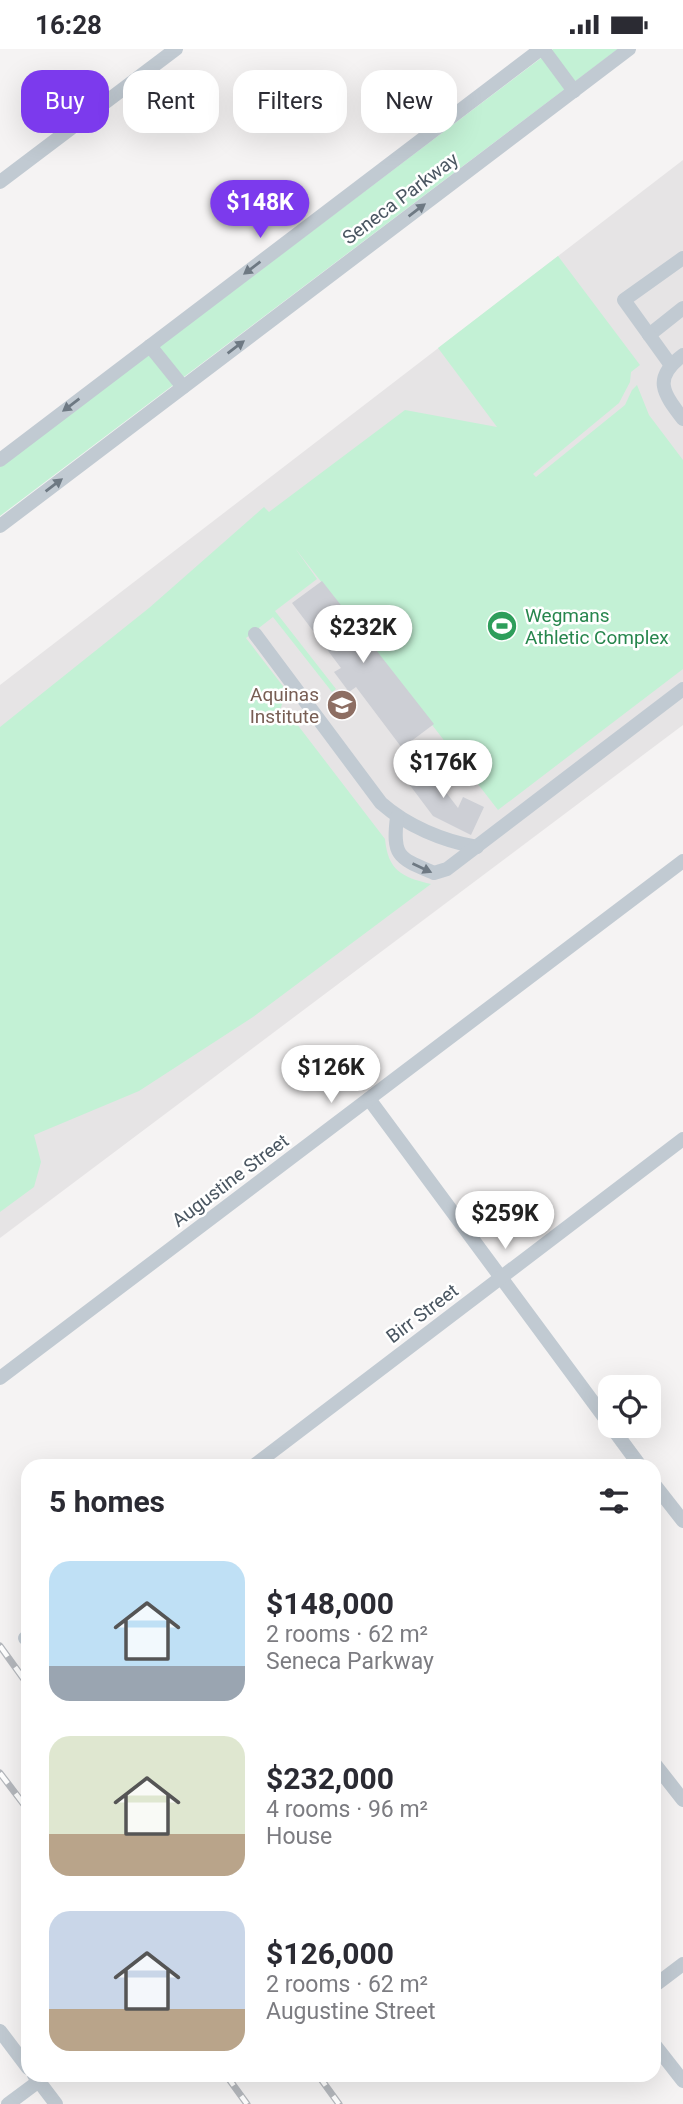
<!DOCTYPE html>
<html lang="en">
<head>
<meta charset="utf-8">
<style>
  :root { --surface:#fff; --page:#f7f7f7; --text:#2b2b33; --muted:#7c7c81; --accent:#7c3aed }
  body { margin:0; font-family:Roboto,sans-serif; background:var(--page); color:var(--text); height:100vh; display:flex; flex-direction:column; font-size:26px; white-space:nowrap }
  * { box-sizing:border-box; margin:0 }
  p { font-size:23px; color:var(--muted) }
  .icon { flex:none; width:38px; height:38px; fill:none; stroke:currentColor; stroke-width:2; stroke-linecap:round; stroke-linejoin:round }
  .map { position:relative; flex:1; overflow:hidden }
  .sheet { position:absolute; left:21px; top:1410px; width:640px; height:623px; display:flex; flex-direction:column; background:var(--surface); border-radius:21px; box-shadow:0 7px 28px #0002 }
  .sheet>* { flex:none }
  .guide { position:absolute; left:21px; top:21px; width:642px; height:63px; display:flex; gap:14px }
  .fabs { position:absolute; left:598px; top:1326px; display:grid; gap:14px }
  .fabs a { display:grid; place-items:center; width:63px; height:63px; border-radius:14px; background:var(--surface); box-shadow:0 7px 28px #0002; font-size:35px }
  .price { position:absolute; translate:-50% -60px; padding:0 16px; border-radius:24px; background:#fff; color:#222; font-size:23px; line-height:46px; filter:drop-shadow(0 2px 4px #0008) }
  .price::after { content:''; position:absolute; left:50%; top:42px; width:21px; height:16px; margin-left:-10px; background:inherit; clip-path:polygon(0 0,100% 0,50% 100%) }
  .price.selected { background:var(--accent); color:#fff }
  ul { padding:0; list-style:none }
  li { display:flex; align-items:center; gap:21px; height:175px; padding:0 28px }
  li span { display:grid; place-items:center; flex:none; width:196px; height:140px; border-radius:21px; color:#555 }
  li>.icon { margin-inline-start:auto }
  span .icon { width:84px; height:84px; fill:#fffc; stroke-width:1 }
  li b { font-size:30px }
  h2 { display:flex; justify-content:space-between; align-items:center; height:84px; padding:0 28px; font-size:30px }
  .tag { padding:0 24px; border-radius:21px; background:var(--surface); box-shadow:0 7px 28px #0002; font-size:24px; line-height:63px }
  .tag.selected { background:var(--accent); color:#fff }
  .status { display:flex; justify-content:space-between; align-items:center; height:49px; padding:0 35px; background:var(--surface); direction:ltr }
  .status svg { height:19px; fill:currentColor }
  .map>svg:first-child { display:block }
  .education { fill:#e6e4e5 }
  .green { fill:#c3f1d5 }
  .building { fill:#cdcfd5 }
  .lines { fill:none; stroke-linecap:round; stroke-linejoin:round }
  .minor { stroke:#c1cad2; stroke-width:14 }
  .rail-casing { stroke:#b5b8bd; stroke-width:7 }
  .rail { stroke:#fff; stroke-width:4.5; stroke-dasharray:13; stroke-linecap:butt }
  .oneway { fill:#6e7983 }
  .labels { text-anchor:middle; stroke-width:5; stroke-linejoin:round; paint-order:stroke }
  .street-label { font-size:19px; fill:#4a5661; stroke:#fff }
  .leisure-label { font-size:19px; fill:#27864d; stroke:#fff; text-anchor:start }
  .education-label { font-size:19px; fill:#785e54; stroke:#fff; text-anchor:end }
</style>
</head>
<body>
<div class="status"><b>16:28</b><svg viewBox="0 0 49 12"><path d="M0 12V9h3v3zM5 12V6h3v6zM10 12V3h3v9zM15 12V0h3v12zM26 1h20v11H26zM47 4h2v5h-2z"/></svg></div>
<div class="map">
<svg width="683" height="2055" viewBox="0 0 683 2055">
  <rect width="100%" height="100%" fill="#f5f3f3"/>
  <path class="education" d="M 683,111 L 683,676 L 0,1189 L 0,636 Z"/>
  <g class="green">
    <path d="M 553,0 L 618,0 L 0,467 L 0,418 Z"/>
    <path d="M 558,207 L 640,316 L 631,323 L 630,333 L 619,354 L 533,425 L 536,428 L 625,356 L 632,341 L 637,336 L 649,366 L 683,411 L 683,620 L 498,761 L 295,499 L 317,530 L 275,562 L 336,640 L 332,643 L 273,568 L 246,589 L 289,645 C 283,651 278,661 281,670 L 290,666 L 385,790 C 388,821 401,828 431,835 L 253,968 L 139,1042 L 34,1086 L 41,1113 L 34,1138 L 0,1163 L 0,678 L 149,559 L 264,458 L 269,463 L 405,361 L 497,378 L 438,299 Z"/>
  </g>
  <g class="building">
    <path d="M 322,532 L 434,675 L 402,699 L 356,638 L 349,643 L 334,623 L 341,619 L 292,554 Z"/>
    <path d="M 422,712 L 458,759 L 463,748 L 484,758 L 471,786 L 433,767 L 403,727 Z"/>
  </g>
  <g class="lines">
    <g class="minor">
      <path d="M 543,0 L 574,42"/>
      <path d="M 0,133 L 176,0"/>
      <path d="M 649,286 L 683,259"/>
      <path d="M 150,297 L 183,338"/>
      <path d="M 683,306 C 652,329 663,344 683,370"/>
      <path d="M 670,315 L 624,251 L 683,209"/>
      <path d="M 0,411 L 541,0"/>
      <path d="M 0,477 L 629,0"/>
      <path d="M 255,585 L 381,754 C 407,777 443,792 477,798"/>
      <path d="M 397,768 C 392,808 399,809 434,824 L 447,820 L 683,640"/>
      <path d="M 369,1050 L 641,1418"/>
      <path d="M 0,1329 L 683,812"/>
      <path d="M 252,1418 L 683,1090"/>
      <path d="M 654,1435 L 683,1472"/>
      <path d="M 25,1589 L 28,1587"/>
      <path d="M 654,1714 L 683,1751"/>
      <path d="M 654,1937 L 683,1915"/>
      <path d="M 0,1982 L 28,2019"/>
      <path d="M 654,1995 L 683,2032"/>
      <path d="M 34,2026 L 56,2055"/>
      <path d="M 8,2055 L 39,2032"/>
    </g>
    <g class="rail-casing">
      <g id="rail">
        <path d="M 0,1597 L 28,1636"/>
        <path d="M 0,1724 L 28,1761"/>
        <path d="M 226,2026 L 247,2055"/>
        <path d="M 318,2026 L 339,2055"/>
      </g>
    </g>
    <use href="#rail" class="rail"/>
  </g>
  <defs><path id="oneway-solid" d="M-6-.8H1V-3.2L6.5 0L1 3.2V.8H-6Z" transform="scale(1.75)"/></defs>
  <g class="oneway">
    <use href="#oneway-solid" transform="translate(417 161) rotate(-37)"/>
    <use href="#oneway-solid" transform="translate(252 219) rotate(143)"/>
    <use href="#oneway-solid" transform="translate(236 298) rotate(-37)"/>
    <use href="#oneway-solid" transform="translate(71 356) rotate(143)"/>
    <use href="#oneway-solid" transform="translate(54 436) rotate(-37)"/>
    <use href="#oneway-solid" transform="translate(422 819) rotate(25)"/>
  </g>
  <defs>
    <g id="stadium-disc" transform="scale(1.575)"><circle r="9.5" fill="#2e9e5b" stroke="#fff"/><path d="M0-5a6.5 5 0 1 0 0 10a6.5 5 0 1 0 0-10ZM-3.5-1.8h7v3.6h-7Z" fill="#fff"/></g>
    <g id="school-disc" transform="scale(1.575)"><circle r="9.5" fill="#8d6e63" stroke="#fff"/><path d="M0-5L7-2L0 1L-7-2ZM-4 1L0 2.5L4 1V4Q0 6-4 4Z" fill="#fff"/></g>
  </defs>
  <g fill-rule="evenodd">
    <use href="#stadium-disc" x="502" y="577"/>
    <use href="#school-disc" x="342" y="656"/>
  </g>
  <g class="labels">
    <g class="street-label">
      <text transform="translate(400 149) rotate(-37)" y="7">Seneca Parkway</text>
      <text transform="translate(230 1131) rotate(-37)" y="7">Augustine Street</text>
      <text transform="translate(422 1264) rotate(-37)" y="7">Birr Street</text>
    </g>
    <g class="leisure-label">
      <text x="525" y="573">Wegmans<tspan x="525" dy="22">Athletic Complex</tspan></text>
    </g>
    <g class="education-label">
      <text x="319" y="652">Aquinas<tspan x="319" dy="22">Institute</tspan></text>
    </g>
  </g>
</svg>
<div class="fabs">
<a><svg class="icon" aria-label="locate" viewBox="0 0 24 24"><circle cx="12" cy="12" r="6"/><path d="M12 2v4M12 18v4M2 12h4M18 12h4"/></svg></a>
</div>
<b class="price selected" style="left:260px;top:191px">$148K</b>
<b class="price" style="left:363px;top:616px">$232K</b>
<b class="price" style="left:443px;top:751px">$176K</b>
<b class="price" style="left:331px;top:1056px">$126K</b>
<b class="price" style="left:505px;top:1202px">$259K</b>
<div class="guide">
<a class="tag selected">Buy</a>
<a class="tag">Rent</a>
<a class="tag">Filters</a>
<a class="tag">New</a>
</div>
<section class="sheet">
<h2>5 homes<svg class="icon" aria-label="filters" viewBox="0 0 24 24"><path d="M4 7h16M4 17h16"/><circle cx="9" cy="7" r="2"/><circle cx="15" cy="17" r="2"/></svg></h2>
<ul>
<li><span style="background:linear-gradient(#bfe0f5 75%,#9aa5b1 0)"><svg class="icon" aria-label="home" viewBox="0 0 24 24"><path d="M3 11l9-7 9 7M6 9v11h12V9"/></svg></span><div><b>$148,000</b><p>2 rooms · 62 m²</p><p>Seneca Parkway</p></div></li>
<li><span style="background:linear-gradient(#dfe7d0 70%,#b9a48a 0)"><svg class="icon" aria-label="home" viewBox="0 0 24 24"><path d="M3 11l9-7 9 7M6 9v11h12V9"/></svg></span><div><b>$232,000</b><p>4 rooms · 96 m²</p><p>House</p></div></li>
<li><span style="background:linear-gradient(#c9d6e8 70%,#b9a48a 0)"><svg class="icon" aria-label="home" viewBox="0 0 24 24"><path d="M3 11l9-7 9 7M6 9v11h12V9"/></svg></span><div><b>$126,000</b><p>2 rooms · 62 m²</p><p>Augustine Street</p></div></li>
</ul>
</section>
</div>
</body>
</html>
